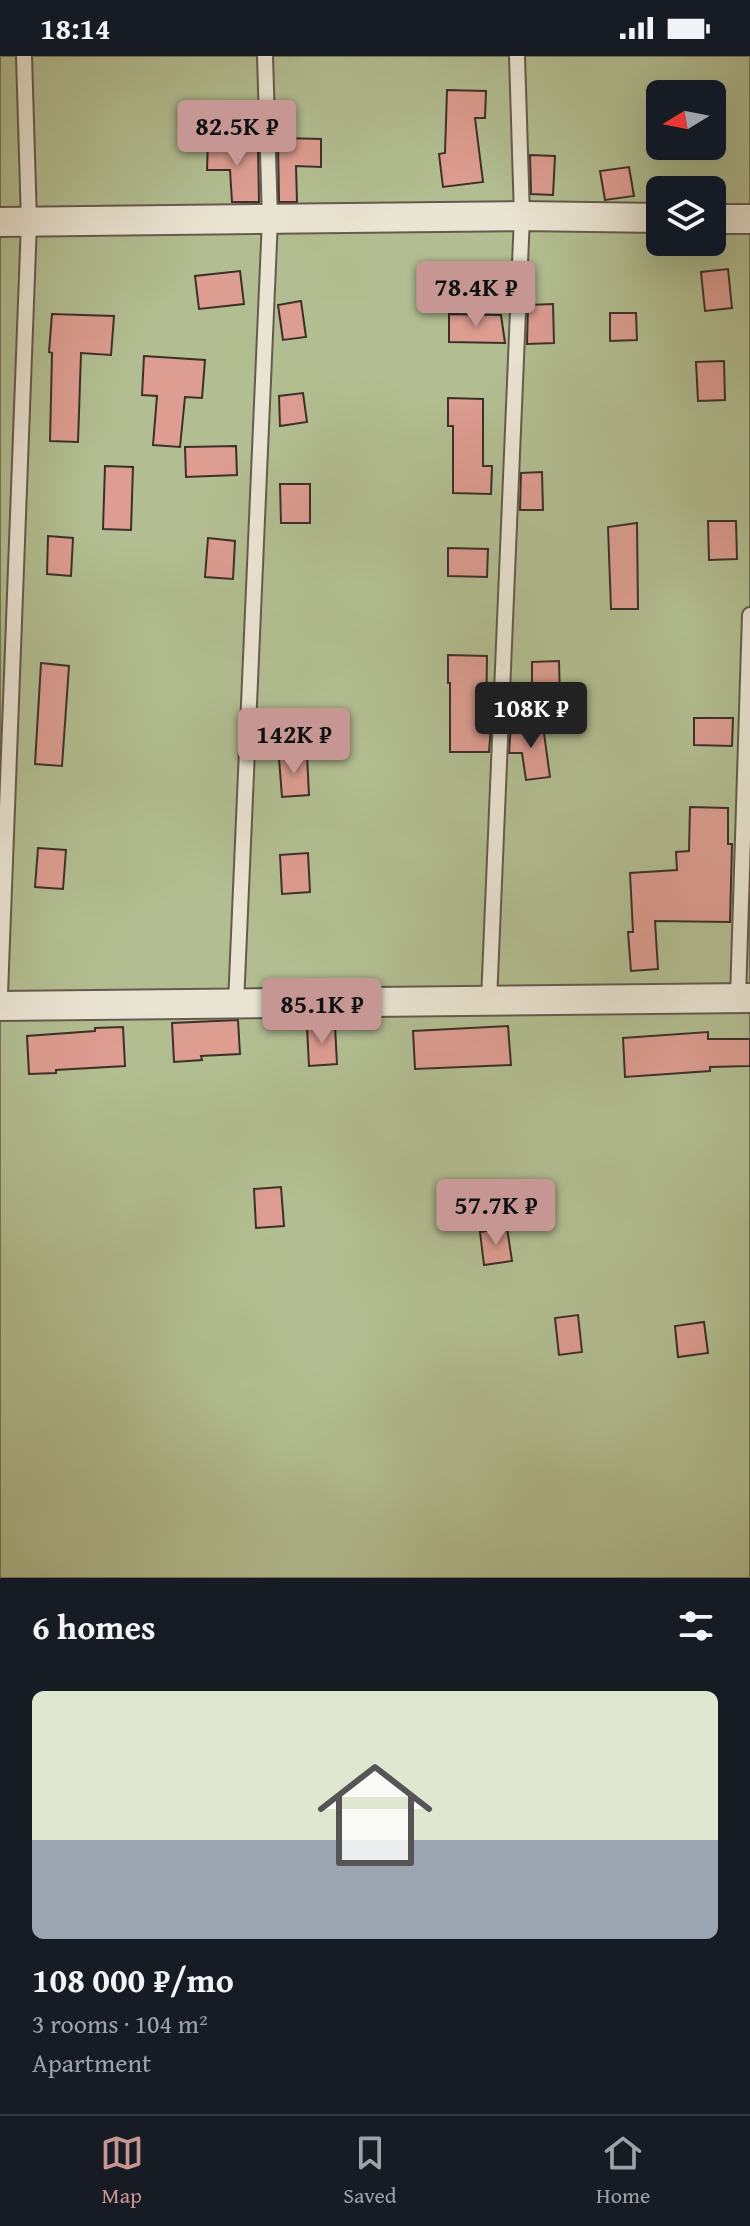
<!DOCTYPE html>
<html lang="en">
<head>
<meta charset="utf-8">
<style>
  :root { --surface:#171b24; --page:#20242c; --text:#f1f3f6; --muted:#9ea1a6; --line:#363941; --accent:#c59692 }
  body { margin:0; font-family:"Gentium Book Plus",serif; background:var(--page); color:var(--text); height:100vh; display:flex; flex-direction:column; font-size:30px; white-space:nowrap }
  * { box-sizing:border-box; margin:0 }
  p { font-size:26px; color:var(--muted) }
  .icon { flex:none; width:44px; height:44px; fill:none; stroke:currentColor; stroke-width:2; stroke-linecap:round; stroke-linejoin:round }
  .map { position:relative; height:1522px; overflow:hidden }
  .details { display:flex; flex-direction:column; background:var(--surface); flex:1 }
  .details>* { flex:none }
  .needle { width:52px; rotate:260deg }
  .controls { position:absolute; left:646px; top:24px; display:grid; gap:16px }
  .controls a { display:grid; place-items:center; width:80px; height:80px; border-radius:12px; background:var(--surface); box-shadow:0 8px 32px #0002; font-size:40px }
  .price { position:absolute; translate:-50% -68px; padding:0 18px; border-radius:8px; background:var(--accent); color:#111; font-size:26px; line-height:52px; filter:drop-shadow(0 2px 4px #0008) }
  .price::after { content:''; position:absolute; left:50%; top:48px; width:24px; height:18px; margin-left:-12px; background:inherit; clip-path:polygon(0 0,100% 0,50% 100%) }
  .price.selected { background:#222; color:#fff }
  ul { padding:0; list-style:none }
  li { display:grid; align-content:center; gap:16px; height:424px; padding:0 32px }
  li span { display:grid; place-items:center; height:248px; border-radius:12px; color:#555 }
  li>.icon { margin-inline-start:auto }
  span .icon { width:144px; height:144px; fill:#fffc; stroke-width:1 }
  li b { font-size:34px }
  h2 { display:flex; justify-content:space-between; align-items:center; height:96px; padding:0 32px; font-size:34px }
  .status { display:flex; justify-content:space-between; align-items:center; height:56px; padding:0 40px; background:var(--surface); direction:ltr }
  .status svg { height:22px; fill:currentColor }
  .tabs { display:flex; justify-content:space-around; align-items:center; height:112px; border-top:2px solid var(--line); background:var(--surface); font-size:22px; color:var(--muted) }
  .tabs a { display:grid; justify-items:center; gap:4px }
  .tabs .selected { color:var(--accent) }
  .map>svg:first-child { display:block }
  .green { fill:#b2be91; stroke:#77775d; stroke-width:2; fill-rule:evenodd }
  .building { fill:#dd9d91; stroke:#3c3029; stroke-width:2 }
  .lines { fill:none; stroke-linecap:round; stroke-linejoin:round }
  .lane-casing { stroke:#655a4e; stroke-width:18 }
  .street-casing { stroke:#655a4e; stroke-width:32 }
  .lane { stroke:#eae5d3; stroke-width:14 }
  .street { stroke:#eae5d3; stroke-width:28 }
</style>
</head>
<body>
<div class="status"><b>18:14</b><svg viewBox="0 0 49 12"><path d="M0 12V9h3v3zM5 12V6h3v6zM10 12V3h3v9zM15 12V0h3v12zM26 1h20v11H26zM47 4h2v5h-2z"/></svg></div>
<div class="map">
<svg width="750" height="1522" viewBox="0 0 750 1522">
  <rect width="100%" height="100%" fill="#dfd7bc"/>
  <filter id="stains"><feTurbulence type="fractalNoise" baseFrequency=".0025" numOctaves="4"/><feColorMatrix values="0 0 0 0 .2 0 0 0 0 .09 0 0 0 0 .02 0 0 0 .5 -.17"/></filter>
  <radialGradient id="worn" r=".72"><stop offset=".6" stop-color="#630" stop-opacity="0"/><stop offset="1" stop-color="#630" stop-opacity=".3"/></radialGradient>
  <path class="green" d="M 0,0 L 750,0 L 750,1522 L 0,1522 ZM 660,38 L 712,38 L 712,90 L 660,90 ZM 660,134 L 712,134 L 712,186 L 660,186 Z"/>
  <g class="building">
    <path d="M 447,34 L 486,35 L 485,62 L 475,62 L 483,126 L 443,131 L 439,98 L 445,97 Z"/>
    <path d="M 283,82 L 321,83 L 321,111 L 296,110 L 297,146 L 279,146 L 278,87 L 283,87 Z"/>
    <path d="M 208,86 L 258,87 L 259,146 L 232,146 L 230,114 L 207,114 Z"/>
    <path d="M 530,99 L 555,100 L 553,139 L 531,138 Z"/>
    <path d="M 629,111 L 634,140 L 605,144 L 600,115 Z"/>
    <path d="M 728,213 L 732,252 L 705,255 L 701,216 Z"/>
    <path d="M 240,215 L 244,248 L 199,253 L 195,220 Z"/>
    <path d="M 301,245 L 306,281 L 283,284 L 278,249 Z"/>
    <path d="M 553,248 L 554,287 L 527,288 L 528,249 Z"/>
    <path d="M 610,257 L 636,257 L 637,284 L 610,285 Z"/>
    <path d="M 52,258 L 114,260 L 111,299 L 81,297 L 78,386 L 50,385 L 52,297 L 49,296 Z"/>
    <path d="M 449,258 L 501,259 L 505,287 L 449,286 Z"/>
    <path d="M 144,300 L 205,304 L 202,342 L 185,341 L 180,391 L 153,389 L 157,340 L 142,339 Z"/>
    <path d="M 724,305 L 725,344 L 698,345 L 696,306 Z"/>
    <path d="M 303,337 L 307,366 L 280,370 L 279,340 Z"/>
    <path d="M 448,342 L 483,343 L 483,410 L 492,410 L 491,438 L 453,437 L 453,370 L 448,370 Z"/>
    <path d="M 236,390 L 237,419 L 186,421 L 185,391 Z"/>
    <path d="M 105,410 L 133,411 L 131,474 L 103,473 Z"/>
    <path d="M 542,416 L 543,454 L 520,454 L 521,417 Z"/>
    <path d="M 280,428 L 310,428 L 310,467 L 281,467 Z"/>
    <path d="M 708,465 L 736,465 L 737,503 L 709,504 Z"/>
    <path d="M 637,467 L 638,553 L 611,553 L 608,471 Z"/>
    <path d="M 48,480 L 73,482 L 71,520 L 47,518 Z"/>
    <path d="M 208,482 L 235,485 L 233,523 L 205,521 Z"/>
    <path d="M 448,492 L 488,493 L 487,521 L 448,520 Z"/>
    <path d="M 448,599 L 487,600 L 486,668 L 491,669 L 489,696 L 450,696 L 450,627 L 448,627 Z"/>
    <path d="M 559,605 L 560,644 L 532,645 L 532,606 Z"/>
    <path d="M 41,607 L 69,610 L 62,710 L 35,708 Z"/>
    <path d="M 694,662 L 733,662 L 732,690 L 694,689 Z"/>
    <path d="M 511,669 L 543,670 L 550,721 L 526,724 L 522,697 L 509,697 Z"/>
    <path d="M 307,700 L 309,739 L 282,741 L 279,702 Z"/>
    <path d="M 690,751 L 728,752 L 728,788 L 732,788 L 730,866 L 655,865 L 658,913 L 631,915 L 628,876 L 633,876 L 630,817 L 677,814 L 676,796 L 689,795 Z"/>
    <path d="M 38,792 L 66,794 L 63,833 L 35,831 Z"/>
    <path d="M 308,797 L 310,836 L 282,838 L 280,799 Z"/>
    <path d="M 238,964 L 240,998 L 201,1000 L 202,1004 L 174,1006 L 172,967 Z"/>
    <path d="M 335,970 L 337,1008 L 309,1010 L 307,971 Z"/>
    <path d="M 508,970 L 511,1009 L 415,1013 L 413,975 Z"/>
    <path d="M 123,971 L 125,1010 L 56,1014 L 56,1017 L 29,1018 L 27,980 L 95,975 L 95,972 Z"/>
    <path d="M 708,976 L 708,983 L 750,983 L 750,1010 L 710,1011 L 710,1015 L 625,1021 L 623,982 Z"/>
    <path d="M 281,1131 L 284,1170 L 256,1172 L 254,1133 Z"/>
    <path d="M 507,1172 L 512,1205 L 484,1209 L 480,1176 Z"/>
    <path d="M 578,1259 L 582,1296 L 559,1299 L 555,1262 Z"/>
    <path d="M 704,1266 L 708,1297 L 678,1301 L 675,1270 Z"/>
  </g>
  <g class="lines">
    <g class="lane-casing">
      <g id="lane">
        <path d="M 0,938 L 29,166 L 24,0"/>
        <path d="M 738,942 L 750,559"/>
        <path d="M 489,945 L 522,160 L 517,0"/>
        <path d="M 236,948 L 270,163 L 265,0"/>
      </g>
    </g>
    <g class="street-casing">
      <g id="street">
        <path d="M 712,163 L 750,163"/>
        <path d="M 0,166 L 522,160 L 660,162"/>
        <path d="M 0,950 L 750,942"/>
      </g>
    </g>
    <use href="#lane" class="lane"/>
    <use href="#street" class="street"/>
  </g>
  <rect width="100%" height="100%" filter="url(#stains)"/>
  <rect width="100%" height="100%" fill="url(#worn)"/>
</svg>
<div class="controls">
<a><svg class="needle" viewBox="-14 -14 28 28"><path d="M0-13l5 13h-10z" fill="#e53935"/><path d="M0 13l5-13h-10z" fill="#9ea1a6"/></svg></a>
<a><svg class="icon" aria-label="layers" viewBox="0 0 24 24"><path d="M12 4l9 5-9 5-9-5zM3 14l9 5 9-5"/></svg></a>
</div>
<b class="price" style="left:237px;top:112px">82.5K ₽</b>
<b class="price" style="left:476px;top:273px">78.4K ₽</b>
<b class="price selected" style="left:531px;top:694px">108K ₽</b>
<b class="price" style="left:294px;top:720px">142K ₽</b>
<b class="price" style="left:322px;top:990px">85.1K ₽</b>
<b class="price" style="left:496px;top:1191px">57.7K ₽</b>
</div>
<section class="details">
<h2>6 homes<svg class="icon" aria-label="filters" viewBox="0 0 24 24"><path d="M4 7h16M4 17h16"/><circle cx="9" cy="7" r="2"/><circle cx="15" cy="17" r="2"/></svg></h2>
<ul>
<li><span style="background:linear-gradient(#dfe7d0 60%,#9aa5b1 0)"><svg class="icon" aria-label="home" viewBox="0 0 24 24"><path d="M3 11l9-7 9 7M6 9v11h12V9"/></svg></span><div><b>108 000 ₽/mo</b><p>3 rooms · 104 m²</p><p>Apartment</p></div></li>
</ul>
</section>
<nav class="tabs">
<a class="selected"><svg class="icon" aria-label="map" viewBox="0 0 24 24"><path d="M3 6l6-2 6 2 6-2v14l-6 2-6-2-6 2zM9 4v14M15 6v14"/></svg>Map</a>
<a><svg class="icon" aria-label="saved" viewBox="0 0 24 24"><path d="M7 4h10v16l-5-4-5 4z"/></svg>Saved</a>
<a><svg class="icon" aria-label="home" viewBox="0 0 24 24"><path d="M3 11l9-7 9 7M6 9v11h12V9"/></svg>Home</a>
</nav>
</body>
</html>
